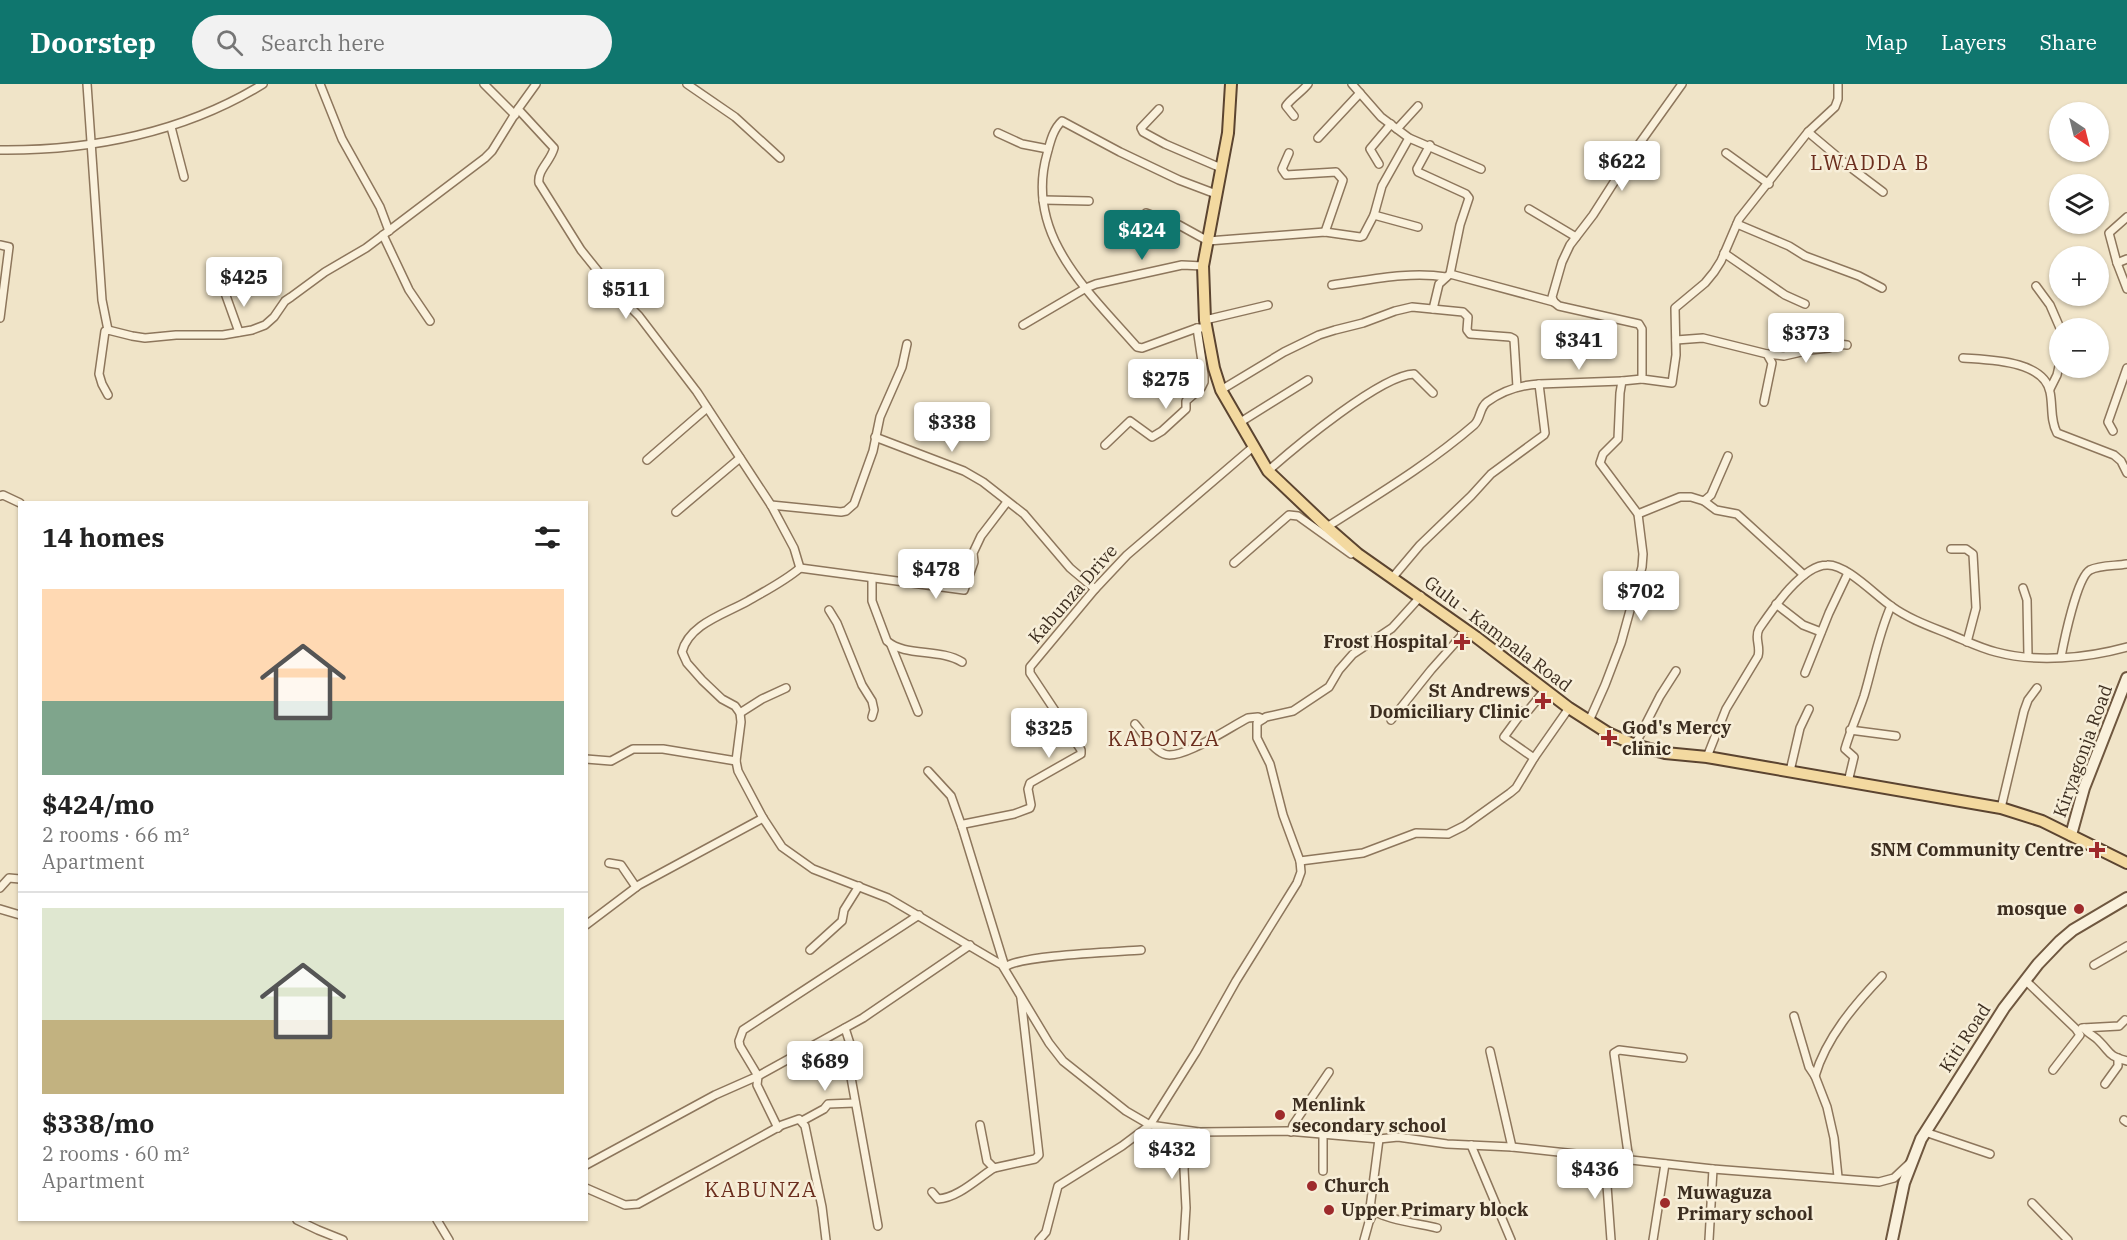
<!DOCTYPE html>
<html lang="en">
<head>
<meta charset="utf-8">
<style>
  :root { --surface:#fff; --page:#f2f2f2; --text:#222; --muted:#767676; --line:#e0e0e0; --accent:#0f766e }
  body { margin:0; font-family:"IBM Plex Serif",serif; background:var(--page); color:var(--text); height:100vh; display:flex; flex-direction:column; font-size:22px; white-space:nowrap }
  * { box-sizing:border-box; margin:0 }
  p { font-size:20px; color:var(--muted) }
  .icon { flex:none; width:33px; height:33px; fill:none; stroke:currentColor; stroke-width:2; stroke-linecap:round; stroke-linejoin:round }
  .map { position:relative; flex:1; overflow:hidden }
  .side { position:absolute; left:18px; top:417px; width:570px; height:720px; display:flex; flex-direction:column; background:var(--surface); border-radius:0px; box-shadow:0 2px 4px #0004 }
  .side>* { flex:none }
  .needle { width:39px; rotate:145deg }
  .tools { position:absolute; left:2049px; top:18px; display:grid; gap:12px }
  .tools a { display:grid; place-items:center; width:60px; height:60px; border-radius:50%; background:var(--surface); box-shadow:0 2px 4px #0004; font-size:30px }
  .price { position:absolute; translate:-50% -51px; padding:0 14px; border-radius:6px; background:#fff; color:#222; font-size:20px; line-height:39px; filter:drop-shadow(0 2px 3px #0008) }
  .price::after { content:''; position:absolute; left:50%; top:36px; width:18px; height:14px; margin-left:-9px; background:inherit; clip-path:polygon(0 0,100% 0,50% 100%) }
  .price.selected { background:var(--accent); color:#fff }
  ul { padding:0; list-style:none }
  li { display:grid; align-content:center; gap:12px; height:318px; padding:0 24px }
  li+li { border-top:2px solid var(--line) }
  li span { display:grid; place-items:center; height:186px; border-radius:0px; color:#555 }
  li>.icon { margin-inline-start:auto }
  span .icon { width:108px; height:108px; fill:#fffc; stroke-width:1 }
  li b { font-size:26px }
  h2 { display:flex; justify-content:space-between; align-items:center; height:72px; padding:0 24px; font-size:26px }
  header { display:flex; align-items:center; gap:36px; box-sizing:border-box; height:84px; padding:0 30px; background:var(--accent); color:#fff }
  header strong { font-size:28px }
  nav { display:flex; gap:33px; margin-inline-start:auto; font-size:21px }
  .search { width:420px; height:54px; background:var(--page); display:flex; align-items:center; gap:15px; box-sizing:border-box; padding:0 21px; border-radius:33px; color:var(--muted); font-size:22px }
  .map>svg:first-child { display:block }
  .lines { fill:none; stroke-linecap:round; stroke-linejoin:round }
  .street-casing { stroke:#8d765c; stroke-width:10 }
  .secondary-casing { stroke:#6f573f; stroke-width:14 }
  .primary-casing { stroke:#5b4430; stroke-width:14 }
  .street { stroke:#faf1dc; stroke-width:7 }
  .secondary { stroke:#faf1dc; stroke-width:10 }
  .primary { stroke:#f3d9a0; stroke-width:10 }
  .poi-dot { fill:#9e2a2b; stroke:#f7eed8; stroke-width:2 }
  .labels { text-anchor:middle; stroke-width:5; stroke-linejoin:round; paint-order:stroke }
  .street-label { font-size:18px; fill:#3d2e20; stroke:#f7eed8 }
  .poi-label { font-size:18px; font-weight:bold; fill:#3d2e20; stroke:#f7eed8; text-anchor:start }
  .quarter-label { font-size:21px; letter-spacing:1.5px; fill:#6b2e1e; stroke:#f7eed8 }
</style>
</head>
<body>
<header>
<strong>Doorstep</strong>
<div class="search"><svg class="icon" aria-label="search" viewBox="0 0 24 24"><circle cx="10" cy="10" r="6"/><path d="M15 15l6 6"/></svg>Search here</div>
<nav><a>Map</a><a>Layers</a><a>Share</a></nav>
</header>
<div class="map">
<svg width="2127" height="1156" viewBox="0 0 2127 1156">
  <rect width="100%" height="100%" fill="#f0e4c8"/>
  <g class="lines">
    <g class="street-casing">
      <g id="street">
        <path d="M 87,0 L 102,216 L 108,246"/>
        <path d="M 320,0 L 342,55 L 380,123 L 389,147"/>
        <path d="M 484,0 L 515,31"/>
        <path d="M 536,0 L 518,25 L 554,64 C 551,77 537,86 539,99 L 581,166 L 614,207 L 639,232 L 697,308 L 771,421 L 794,464 L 800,484"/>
        <path d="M 687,0 L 735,33 L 780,74"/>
        <path d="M 1352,0 L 1381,33 L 1409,54 L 1481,85"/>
        <path d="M 1682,0 L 1632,70 L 1593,131 L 1570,161 L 1562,178 L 1552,213 L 1554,218 L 1559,222 L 1639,240 L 1642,245 L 1642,295 L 1672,299 L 1676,271 L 1675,224 L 1705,199 L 1714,188 L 1721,177 L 1739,135 L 1808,48 L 1835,23 L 1838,15 L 1838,0"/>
        <path d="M 1159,25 L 1141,44 L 1143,48 L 1165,60 L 1221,84"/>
        <path d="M 1294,32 L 1286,22 C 1291,14 1302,8 1308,0"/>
        <path d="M 171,43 L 184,93"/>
        <path d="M 1397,45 L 1418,22"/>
        <path d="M 1808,48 L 1846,80 L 1883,108"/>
        <path d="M 998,49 L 1022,60 L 1048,65"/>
        <path d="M 1318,54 L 1360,9"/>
        <path d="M 1430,61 L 1417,85 L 1418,88 L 1466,110 L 1469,114 L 1460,141 L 1450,190 L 1439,200 L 1433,225"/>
        <path d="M 0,66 C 92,67 185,48 263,0"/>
        <path d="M 1289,69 L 1282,85 L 1286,91 L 1336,88 L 1343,96 L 1325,148"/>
        <path d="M 1726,69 L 1769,100"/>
        <path d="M 1379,80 L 1370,65 L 1391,40"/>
        <path d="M 1043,116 L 1089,117"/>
        <path d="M 1529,125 L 1576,153"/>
        <path d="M 1146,129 L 1179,141 L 1208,157 L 1325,148 L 1360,153 L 1363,152 L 1374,131 L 1382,102 L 1409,54"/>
        <path d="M 1374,131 L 1418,143"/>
        <path d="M 2127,133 L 2109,149 L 2117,179 L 2127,205"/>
        <path d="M 1737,140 L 1789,162 L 1805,172 L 1859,192 L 1882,204"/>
        <path d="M 383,151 L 409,206 L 430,237"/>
        <path d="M 0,161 L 9,163 L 0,234"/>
        <path d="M 1724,169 L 1785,211 L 1805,220"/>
        <path d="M 2117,179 L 2127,175"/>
        <path d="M 1450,190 L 1554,218"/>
        <path d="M 1332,201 C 1370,196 1409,187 1446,193"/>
        <path d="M 2036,202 L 2050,221 L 2060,244"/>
        <path d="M 225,209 L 239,248"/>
        <path d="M 1205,236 L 1268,221"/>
        <path d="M 1023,241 L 1086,204 L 1096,200 L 1182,181 L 1203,182"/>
        <path d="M 1206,244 L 1197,244 L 1142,264 L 1137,263 C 1089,208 1024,151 1047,70 C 1050,59 1053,45 1062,37 L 1120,68 L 1179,96 L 1216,110"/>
        <path d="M 1676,256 L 1703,254 L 1767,270 L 1772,279 L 1764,318"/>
        <path d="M 1767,270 L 1784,272 L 1810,266 L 1829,264 L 1838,260 L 1847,261"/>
        <path d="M 1963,274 C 1988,276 2044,276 2050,308 C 2053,322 2050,336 2057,349 L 2114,371 L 2121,377 L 2127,389"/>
        <path d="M 1539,300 L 1622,297"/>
        <path d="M 2050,305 L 2057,291 L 2060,278"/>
        <path d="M 1221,306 L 1284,268 L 1319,251 L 1335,246 L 1363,239 L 1395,227 L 1412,223 L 1463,228 L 1468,233 L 1467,246 L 1470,250 L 1510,253 L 1514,255 L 1517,303"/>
        <path d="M 108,311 L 102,300 L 99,290 L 105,247 L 108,246 L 132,252 L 145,254 L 176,251 L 223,251 L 252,246 L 265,241 L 274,233 L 285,217 L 291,213 L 325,188 L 366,164 L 485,74 L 492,67 L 518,25"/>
        <path d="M 1239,339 L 1308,296"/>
        <path d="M 2113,347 L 2108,338 L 2127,284"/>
        <path d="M 875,353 L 964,387 L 983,398 L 1024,430 L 1070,484 L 1095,505"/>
        <path d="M 1105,361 L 1130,337 L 1152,353 L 1162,347 L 1186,325 L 1186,317 L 1201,304 L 1204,298 L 1204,291 L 1197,244"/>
        <path d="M 647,376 L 707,324"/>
        <path d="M 1268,387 C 1295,363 1381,291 1414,290 L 1433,309"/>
        <path d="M 0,412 L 3,411 L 20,419"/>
        <path d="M 1704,417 L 1711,411 L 1728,372"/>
        <path d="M 771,421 L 841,428 L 846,427 L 854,420 L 873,367 L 880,333 L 902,283 L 907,260"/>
        <path d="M 676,428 L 740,374"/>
        <path d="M 1638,430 L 1680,413 L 1691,413 L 1704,417 L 1716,426 L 1737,430 L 1804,491"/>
        <path d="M 1327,443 C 1377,411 1429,380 1474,341 C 1481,335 1479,324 1487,318 C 1502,307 1521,301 1539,300 L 1545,349 L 1544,351 L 1491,390 L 1471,412 L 1420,461 L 1393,493"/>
        <path d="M 1951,465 L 1966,465 L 1973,470 L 1976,524 L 1967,558"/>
        <path d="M 1234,479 L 1289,431 L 1298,432 L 1351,470"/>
        <path d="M 800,484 C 785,497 765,507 748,517 C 725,530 689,540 682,568 L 687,579 L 702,596 L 722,615 L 735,622 L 740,629 L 741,638 L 736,677 L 738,687 L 763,734 L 782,763 L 813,785 L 888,814 L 1002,881 L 1049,959 L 1063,977 L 1126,1027 L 1150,1041 L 1199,1048 L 1287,1047 L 1379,1055 L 1398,1053 L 1447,1060 L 1512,1063 L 1713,1085 L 1879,1098 L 1894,1094 L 1911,1078"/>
        <path d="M 800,484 L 964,506 L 974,478 L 973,469 L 981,452 L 1007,418"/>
        <path d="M 872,494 L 872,517 L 887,557 C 905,573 940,564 962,578"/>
        <path d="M 2023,504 L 2027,516 L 2028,572"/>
        <path d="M 1776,520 L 1803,541 L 1821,548"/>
        <path d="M 829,526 L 837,539 L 862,601 L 872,617 L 874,626 L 872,633"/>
        <path d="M 891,561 L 918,628"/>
        <path d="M 2061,573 C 2064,557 2077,493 2090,486 C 2100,481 2116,482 2127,480"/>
        <path d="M 1805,589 L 1829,529 L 1848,489"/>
        <path d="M 740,629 L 762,615 L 786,604"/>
        <path d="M 1391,636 L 1431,586 L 1463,550 L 1472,549"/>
        <path d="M 1589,637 L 1605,601 L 1621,559 L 1642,483 L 1643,470 L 1638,430 L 1600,379 L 1603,370 L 1618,355 L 1620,309 L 1622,297 L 1642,295"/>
        <path d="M 1135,640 C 1143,649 1152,665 1164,670 C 1181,677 1230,643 1248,634 L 1258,633 L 1263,635"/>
        <path d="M 1850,646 L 1896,652"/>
        <path d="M 1635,661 L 1660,612 L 1676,587"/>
        <path d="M 1707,673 L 1726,625 L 1758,572 C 1761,562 1754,554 1759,545 C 1772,526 1802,481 1827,481 C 1846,480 1875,511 1891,522 C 1909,535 1929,542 1949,550 C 1964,556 1980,564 1996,568 C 2037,579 2087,574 2127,563"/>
        <path d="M 1534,674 L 1569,624"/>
        <path d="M 586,675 L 611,677 L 633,665 L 663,665 L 736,677"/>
        <path d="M 928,687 L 951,712 L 962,743"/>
        <path d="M 1790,687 L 1800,644 L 1809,625"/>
        <path d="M 1848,698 L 1854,673 L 1845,665 C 1850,647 1858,630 1864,612 C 1873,582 1878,551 1891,522"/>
        <path d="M 2001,724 L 2024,627 L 2028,616 L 2037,604"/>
        <path d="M 1300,777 L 1363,769 L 1416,749 L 1448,750 L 1464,742 L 1510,709 L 1516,704 L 1534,674 L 1504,653 L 1523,627 L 1527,628 L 1545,606"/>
        <path d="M 609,779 L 621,781 L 636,803"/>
        <path d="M 0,804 L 9,794 L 20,795"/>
        <path d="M 0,825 L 20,831"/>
        <path d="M 586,841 L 639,801 L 763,734"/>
        <path d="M 810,866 L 842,837 L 844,826 L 859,802"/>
        <path d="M 1141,866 C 1116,868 1021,871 1005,883 L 962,743 L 964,740 L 1014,730 L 1030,724 L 1031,721 L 1028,705 L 1030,699 L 1081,670 L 1081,666 L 1030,589 L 1030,583 L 1095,505 L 1127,471 L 1253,363"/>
        <path d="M 2094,881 L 2127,862"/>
        <path d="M 2025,896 L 2076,945 L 2080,951 L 2053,986"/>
        <path d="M 1794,932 L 1809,983 L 1815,992 L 1827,1023 L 1834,1054 L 1838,1093"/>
        <path d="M 845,944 L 852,966 L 849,979 L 850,988 L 878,1142"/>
        <path d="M 2082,944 L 2119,942 L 2125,936"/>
        <path d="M 2084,944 C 2088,950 2095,952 2099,957 C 2112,970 2107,971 2127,977"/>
        <path d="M 1490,967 L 1512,1063"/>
        <path d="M 1815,992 C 1826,954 1855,920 1882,892"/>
        <path d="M 2105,1000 L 2118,982 L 2118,974"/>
        <path d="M 2124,1036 L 2127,1038"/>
        <path d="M 802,1037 L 824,1025 L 828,1020 L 855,1019"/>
        <path d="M 980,1041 L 987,1077 L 994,1084 L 1035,1075 L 1039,1071 L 1021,914"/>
        <path d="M 778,1044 L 757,1001 L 758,992 L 740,962 L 739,957 L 743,946 L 919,831"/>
        <path d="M 1291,1048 L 1293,1041 L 1329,988"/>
        <path d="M 1925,1048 L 1990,1070"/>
        <path d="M 1323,1049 L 1323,1087"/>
        <path d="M 1379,1055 L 1370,1124 C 1380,1135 1422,1140 1437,1144"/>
        <path d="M 1471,1061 L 1511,1156"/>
        <path d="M 1605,1074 L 1611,1156"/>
        <path d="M 1629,1076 L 1614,969 L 1619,966 L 1683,974"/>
        <path d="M 586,1081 L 715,1011 L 758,992 L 863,934 L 970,861"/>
        <path d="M 586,1104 L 625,1121 L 638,1120 L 782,1041 L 799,1035 L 805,1042 L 822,1123 L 826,1156"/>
        <path d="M 932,1108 L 938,1115 C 958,1114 978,1094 994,1084"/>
        <path d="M 2032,1119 L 2068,1156"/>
        <path d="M 297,1136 L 318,1146 L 343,1156"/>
        <path d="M 437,1136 L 449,1156"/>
        <path d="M 1039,1156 L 1046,1148 L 1058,1102 L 1122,1062 L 1150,1041 L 1196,968 L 1236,897 L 1297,799 L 1301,788 L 1300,777 L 1283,731 L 1270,680 L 1257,654 L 1257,639 L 1266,633 L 1293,627 L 1329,603 L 1339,586 L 1353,570 L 1392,544 L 1421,512"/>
        <path d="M 1184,1156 L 1186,1124 L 1184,1085 L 1187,1064 L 1199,1048"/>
        <path d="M 1364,1156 L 1369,1138 L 1374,1128"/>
        <path d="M 1653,1156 L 1665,1080"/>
        <path d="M 1709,1156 L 1713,1085"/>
      </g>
    </g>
    <g class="secondary-casing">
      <g id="secondary">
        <path d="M 2071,751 L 2084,704 L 2127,594"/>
        <path d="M 1892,1156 L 1904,1099 L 1921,1055 L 2004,924 L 2038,880 L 2060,857 L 2073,846 L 2127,814"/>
      </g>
    </g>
    <g class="primary-casing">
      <path id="primary" d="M 1231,0 L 1228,49 L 1203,182 L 1205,236 L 1214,284 L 1221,306 L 1268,387 L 1327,443 L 1358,470 L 1476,553 L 1569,624 L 1608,649 L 1635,661 L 1665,669 L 1707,673 L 2001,724 L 2042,737 L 2127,779"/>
    </g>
    <use href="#street" class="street"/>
    <use href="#secondary" class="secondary"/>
    <use href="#primary" class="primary"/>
  </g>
  <g class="poi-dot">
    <path d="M1459 549h6v6h6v6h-6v6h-6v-6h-6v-6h6z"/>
    <path d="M1540 608h6v6h6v6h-6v6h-6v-6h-6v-6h6z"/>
    <path d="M1606 645h6v6h6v6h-6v6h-6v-6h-6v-6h6z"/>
    <path d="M2094 757h6v6h6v6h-6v6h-6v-6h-6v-6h6z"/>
    <circle cx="2079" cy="825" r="6"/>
    <circle cx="1280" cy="1031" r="6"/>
    <circle cx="1312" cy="1102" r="6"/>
    <circle cx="1665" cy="1119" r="6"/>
    <circle cx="1329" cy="1126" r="6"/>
  </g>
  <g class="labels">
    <g class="street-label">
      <text transform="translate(1073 510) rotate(-49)" y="6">Kabunza Drive</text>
      <text transform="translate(1498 550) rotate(37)" y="6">Gulu - Kampala Road</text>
      <text transform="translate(2083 667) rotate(-70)" y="6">Kiryagonja Road</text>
      <text transform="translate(1965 954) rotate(-57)" y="6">Kiti Road</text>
    </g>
    <g class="poi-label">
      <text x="1448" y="564" text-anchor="end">Frost Hospital</text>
      <text x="1530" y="613" text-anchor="end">St Andrews<tspan x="1530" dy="21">Domiciliary Clinic</tspan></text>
      <text x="1622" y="650">God's Mercy<tspan x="1622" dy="21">clinic</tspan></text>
      <text x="2084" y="772" text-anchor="end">SNM Community Centre</text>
      <text x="2067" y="831" text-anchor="end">mosque</text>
      <text x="1292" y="1027">Menlink<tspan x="1292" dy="21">secondary school</tspan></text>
      <text x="1324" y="1108">Church</text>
      <text x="1677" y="1115">Muwaguza<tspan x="1677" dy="21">Primary school</tspan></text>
      <text x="1341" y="1132">Upper Primary block</text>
    </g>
    <g class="quarter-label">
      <text x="1870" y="86">LWADDA B</text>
      <text x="1164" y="662">KABONZA</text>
      <text x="761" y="1113">KABUNZA</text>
    </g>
  </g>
</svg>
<div class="tools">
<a><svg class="needle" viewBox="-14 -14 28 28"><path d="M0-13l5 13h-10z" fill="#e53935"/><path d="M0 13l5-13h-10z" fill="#767676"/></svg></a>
<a><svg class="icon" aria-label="layers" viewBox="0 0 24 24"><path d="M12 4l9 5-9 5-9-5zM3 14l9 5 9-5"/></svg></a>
<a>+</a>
<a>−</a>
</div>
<b class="price" style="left:1622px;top:108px">$622</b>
<b class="price selected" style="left:1142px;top:177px">$424</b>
<b class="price" style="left:244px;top:224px">$425</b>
<b class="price" style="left:626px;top:236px">$511</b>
<b class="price" style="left:1806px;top:280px">$373</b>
<b class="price" style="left:1579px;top:287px">$341</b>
<b class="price" style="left:1166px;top:326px">$275</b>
<b class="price" style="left:952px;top:369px">$338</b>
<b class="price" style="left:936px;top:516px">$478</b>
<b class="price" style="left:1641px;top:538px">$702</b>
<b class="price" style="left:1049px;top:675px">$325</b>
<b class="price" style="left:825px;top:1008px">$689</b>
<b class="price" style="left:1172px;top:1096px">$432</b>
<b class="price" style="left:1595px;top:1116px">$436</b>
<section class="side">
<h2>14 homes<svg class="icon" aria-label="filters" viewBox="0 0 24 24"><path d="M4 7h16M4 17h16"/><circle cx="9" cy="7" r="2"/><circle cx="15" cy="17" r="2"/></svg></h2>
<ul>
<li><span style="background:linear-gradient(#ffd9b3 60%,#7fa58c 0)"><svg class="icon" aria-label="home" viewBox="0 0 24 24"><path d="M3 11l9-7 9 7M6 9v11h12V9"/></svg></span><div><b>$424/mo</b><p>2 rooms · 66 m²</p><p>Apartment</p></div></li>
<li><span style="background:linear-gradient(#dfe7d0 60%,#c2b280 0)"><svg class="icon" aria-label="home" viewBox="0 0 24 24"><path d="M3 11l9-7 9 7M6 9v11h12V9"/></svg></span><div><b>$338/mo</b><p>2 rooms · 60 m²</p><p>Apartment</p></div></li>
</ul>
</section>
</div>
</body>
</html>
